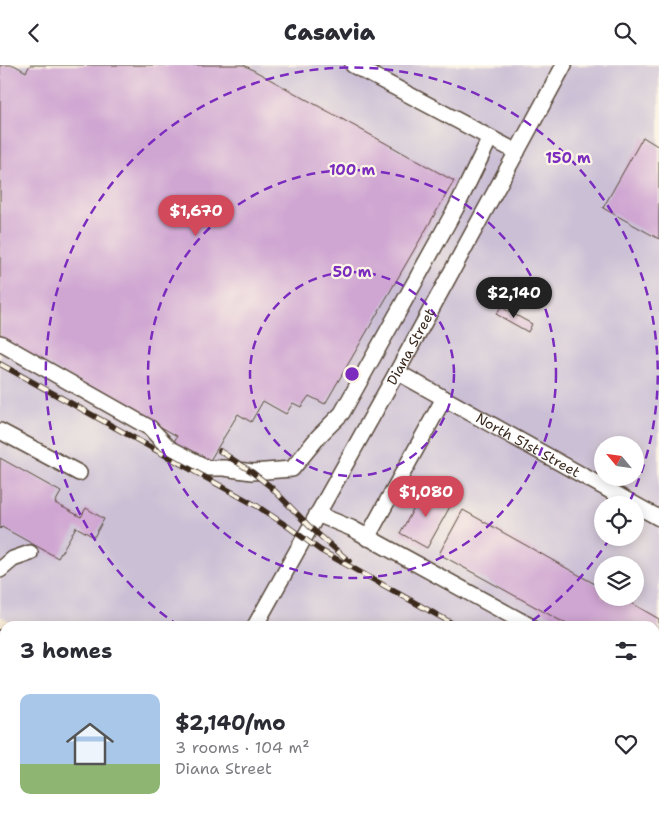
<!DOCTYPE html>
<html lang="en">
<head>
<meta charset="utf-8">
<style>
  :root { --surface:#fff; --page:#f2f2f3; --text:#2b2b33; --muted:#7c7c81; --accent:#d1495b }
  body { margin:0; font-family:"Shantell Sans",sans-serif; background:var(--page); color:var(--text); height:100vh; display:flex; flex-direction:column; font-size:19px; white-space:nowrap }
  * { box-sizing:border-box; margin:0 }
  p { font-size:16px; color:var(--muted) }
  .icon { flex:none; width:28px; height:28px; fill:none; stroke:currentColor; stroke-width:2; stroke-linecap:round; stroke-linejoin:round }
  .map { position:relative; flex:1; overflow:hidden }
  .side { position:absolute; left:0px; top:556px; width:660px; height:196px; display:flex; flex-direction:column; background:var(--surface); border-radius:15px 15px 0 0; box-shadow:0 2px 12px #0003 }
  .side>* { flex:none }
  .needle { width:32px; rotate:299deg }
  .fabs { position:absolute; left:594px; top:371px; display:grid; gap:10px }
  .fabs a { display:grid; place-items:center; width:50px; height:50px; border-radius:50%; background:var(--surface); box-shadow:0 2px 12px #0003; font-size:25px }
  .price { position:absolute; translate:-50% -42px; padding:0 11px; border-radius:18px; background:var(--accent); color:#fff; font-size:16px; line-height:32px; filter:drop-shadow(0 1px 2px #0008) }
  .price::after { content:''; position:absolute; left:50%; top:30px; width:15px; height:11px; margin-left:-8px; background:inherit; clip-path:polygon(0 0,100% 0,50% 100%) }
  .price.active { background:#222; color:#fff }
  ul { padding:0; list-style:none }
  li { display:flex; align-items:center; gap:15px; height:125px; padding:0 20px }
  li span { display:grid; place-items:center; flex:none; width:140px; height:100px; border-radius:10px; color:#555 }
  li>.icon { margin-inline-start:auto }
  span .icon { width:60px; height:60px; fill:#fffc; stroke-width:1 }
  li b { font-size:21px }
  h2 { display:flex; justify-content:space-between; align-items:center; height:60px; padding:0 20px; font-size:21px }
  header { display:flex; justify-content:space-between; align-items:center; height:65px; padding:0 20px; background:var(--surface); font-size:22px; font-weight:800 }
  .map>svg:first-child { display:block }
  .industrial { fill:#cbbfd5; fill-rule:evenodd }
  .building { fill:#cfa5d2 }
  .lines { fill:none; stroke-linecap:round; stroke-linejoin:round }
  .minor-casing { stroke:#574638; stroke-width:18 }
  .minor { stroke:#fff; stroke-width:15 }
  .rail-casing { stroke:#3b2a1e; stroke-width:5.5 }
  .rail { stroke:#fcf5e5; stroke-width:4; stroke-dasharray:11; stroke-linecap:butt }
  .ring { fill:none; stroke:#7b2cbf; stroke-width:2.5; stroke-dasharray:9 6 }
  .labels { text-anchor:middle; stroke-width:4.5; stroke-linejoin:round; paint-order:stroke }
  .street-label { font-size:14px; fill:#3b2a1e; stroke:#fcf5e5 }
  .centre { fill:#7b2cbf; stroke:#fcf5e5; stroke-width:2.5 }
  .ring-label { font-size:15px; text-anchor:middle; font-weight:bold; fill:#7b2cbf; stroke:#fcf5e5; stroke-width:4.5; stroke-linejoin:round; paint-order:stroke }
</style>
</head>
<body>
<header><svg class="icon" aria-label="back" viewBox="0 0 24 24"><path d="M15 5l-7 7 7 7"/></svg>Casavia<svg class="icon" aria-label="search" viewBox="0 0 24 24"><circle cx="10" cy="10" r="6"/><path d="M15 15l6 6"/></svg></header>
<div class="map">
<svg width="659" height="752" viewBox="0 0 659 752">
  <rect width="100%" height="100%" fill="#fcf5e5"/>
  <filter id="ink" filterUnits="userSpaceOnUse"><feTurbulence type="fractalNoise" baseFrequency=".02" numOctaves="2"/><feDisplacementMap in="SourceGraphic" scale="10" xChannelSelector="R" yChannelSelector="G"/><feConvolveMatrix kernelMatrix="1 2 1 2 8 2 1 2 1" color-interpolation-filters="sRGB"/></filter>
  <filter id="wash" filterUnits="userSpaceOnUse"><feTurbulence type="fractalNoise" baseFrequency=".0096" numOctaves="4" result="noise"/><feDisplacementMap in="SourceGraphic" scale="20" xChannelSelector="R" yChannelSelector="G"/><feGaussianBlur stdDeviation="1.12" result="paint"/><feColorMatrix in="noise" values="0 0 0 0 0 0 0 0 0 0 0 0 0 0 0 0 0 1.4 0 .05"/><feComposite in="paint" operator="in"/></filter>
  <g filter="url(#wash)">
    <rect width="100%" height="100%" fill="#f7e6ce"/>
    <path class="industrial" d="M 0,0 L 659,0 L 659,752 L 363,752 L 355,748 L 655,748 L 655,561 L 19,561 L 0,551 ZM 602,380 L 635,380 L 635,412 L 602,412 ZM 602,440 L 635,440 L 635,472 L 602,472 ZM 602,500 L 635,500 L 635,532 L 602,532 Z"/>
    <g id="blocks">
      <g class="building">
        <path d="M 0,0 L 14,0 L 26,7 L 30,0 L 244,0 L 454,116 L 325,339 L 309,331 L 301,342 L 293,338 L 286,349 L 263,336 L 251,357 L 238,349 L 209,397 L 174,377 L 177,371 L 0,272 Z"/>
        <path d="M 643,72 L 659,82 L 659,174 L 603,143 Z"/>
        <path d="M 501,242 L 532,259 L 528,267 L 496,249 Z"/>
        <path d="M 0,393 L 61,427 L 55,438 L 81,452 L 86,443 L 104,454 L 94,472 L 76,462 L 58,493 L 2,462 L 0,464 Z"/>
        <path d="M 425,424 L 452,438 L 427,483 L 400,468 Z"/>
        <path d="M 463,445 L 602,523 L 602,532 L 621,532 L 659,554 L 659,605 L 657,609 L 655,608 L 655,561 L 570,561 L 439,489 Z"/>
        <path d="M 8,748 L 31,748 L 40,752 L 5,752 Z"/>
        <path d="M 57,748 L 79,748 L 76,752 L 65,752 Z"/>
        <path d="M 429,748 L 473,748 L 471,752 L 437,752 Z"/>
        <path d="M 504,748 L 534,748 L 532,752 L 501,752 Z"/>
        <path d="M 543,748 L 565,748 L 573,752 L 541,752 Z"/>
      </g>
    </g>
  </g>
  <g filter="url(#ink)">
    <use href="#blocks" fill-opacity="0" stroke="#574638" stroke-width="1"/>
    <g class="lines">
      <g class="minor-casing">
        <g id="minor">
          <path d="M 353,0 L 517,87"/>
          <path d="M 0,278 L 150,363 L 169,383 L 207,403 L 224,403 L 252,407 L 292,404 L 319,371 L 342,348 L 456,143 L 490,73"/>
          <path id="s1" d="M 397,307 L 659,453"/>
          <path d="M 0,366 L 79,408"/>
          <path d="M 317,449 L 351,463 L 530,561"/>
          <path d="M 367,473 L 444,333"/>
          <path d="M 0,505 L 13,494 L 30,488"/>
          <path id="s2" d="M 255,561 L 397,307 L 564,0"/>
          <path d="M 0,573 L 5,576"/>
          <path d="M 0,615 L 5,605"/>
          <path d="M 655,629 L 659,631"/>
          <path d="M 0,652 L 5,644"/>
          <path d="M 321,748 L 329,752"/>
          <path d="M 101,752 L 104,748"/>
          <path d="M 134,752 L 137,748"/>
          <path d="M 381,752 L 384,748"/>
          <path d="M 493,752 L 496,748"/>
          <path d="M 585,752 L 587,748"/>
        </g>
      </g>
      <use href="#minor" class="minor"/>
      <g class="rail-casing">
        <g id="rail">
          <path d="M 0,299 L 257,441 L 287,461 L 320,485 L 457,561"/>
          <path d="M 220,386 L 252,407 L 271,422 L 310,462 L 349,496"/>
          <path d="M 655,670 L 659,672"/>
        </g>
      </g>
      <use href="#rail" class="rail"/>
    </g>
  </g>
  <g class="ring">
    <circle cx="352" cy="309" r="102"/>
    <circle cx="352" cy="309" r="204"/>
    <path d="M610 473A306 306 0 0 1 525 561M179 561A306 306 0 1 1 629 438"/>
  </g>
  <g class="labels">
    <g class="street-label">
      <text dy="5" stroke="none"><textPath href="#s2" startOffset="320">Diana Street</textPath></text>
      <text dy="5" stroke="none"><textPath href="#s1" startOffset="150">North 51st Street</textPath></text>
    </g>
  </g>
  <circle cx="352" cy="309" r="8" class="centre"/>
  <g class="ring-label">
    <text x="568" y="98">150 m</text>
    <text x="352" y="110">100 m</text>
    <text x="352" y="212">50 m</text>
  </g>
</svg>
<div class="fabs">
<a><svg class="needle" viewBox="-14 -14 28 28"><path d="M0-13l5 13h-10z" fill="#e53935"/><path d="M0 13l5-13h-10z" fill="#7c7c81"/></svg></a>
<a><svg class="icon" aria-label="locate" viewBox="0 0 24 24"><circle cx="12" cy="12" r="6"/><path d="M12 2v4M12 18v4M2 12h4M18 12h4"/></svg></a>
<a><svg class="icon" aria-label="layers" viewBox="0 0 24 24"><path d="M12 4l9 5-9 5-9-5zM3 14l9 5 9-5"/></svg></a>
</div>
<b class="price" style="left:196px;top:172px">$1,670</b>
<b class="price active" style="left:514px;top:254px">$2,140</b>
<b class="price" style="left:426px;top:453px">$1,080</b>
<section class="side">
<h2>3 homes<svg class="icon" aria-label="filters" viewBox="0 0 24 24"><path d="M4 7h16M4 17h16"/><circle cx="9" cy="7" r="2"/><circle cx="15" cy="17" r="2"/></svg></h2>
<ul>
<li><span style="background:linear-gradient(#a9c7e8 70%,#8fb573 0)"><svg class="icon" aria-label="home" viewBox="0 0 24 24"><path d="M3 11l9-7 9 7M6 9v11h12V9"/></svg></span><div><b>$2,140/mo</b><p>3 rooms · 104 m²</p><p>Diana Street</p></div><svg class="icon" aria-label="heart" viewBox="0 0 24 24"><path d="M12 20l-8-8c-3-5 5-10 8-4 3-6 11-1 8 4z"/></svg></li>
</ul>
</section>
</div>
</body>
</html>
